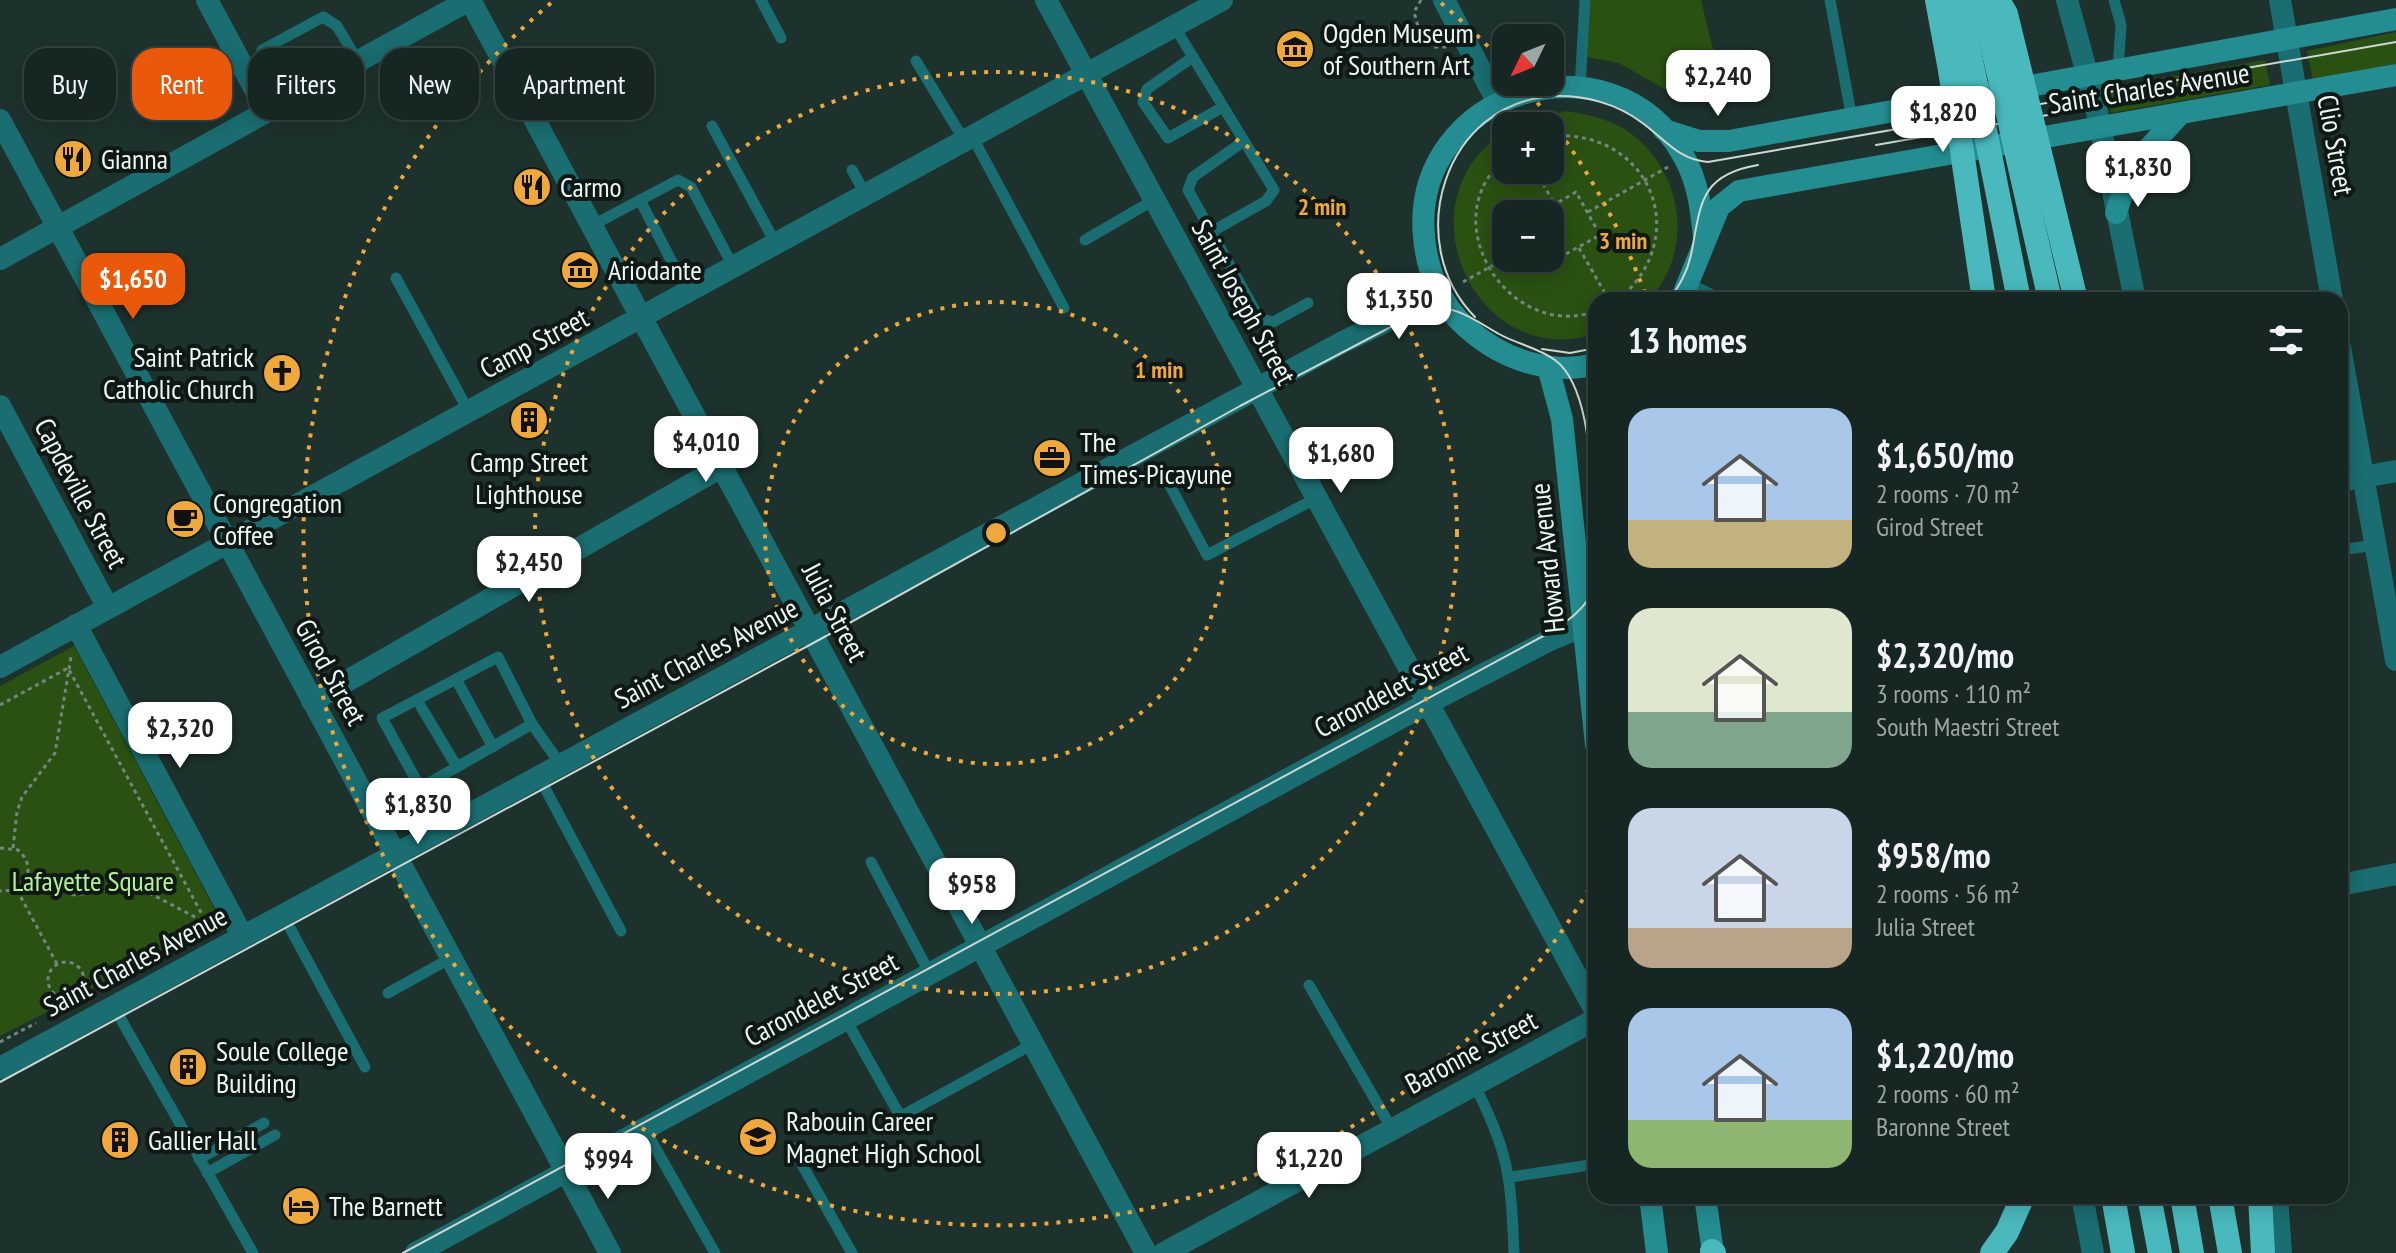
<!DOCTYPE html>
<html lang="en">
<head>
<meta charset="utf-8">
<style>
  :root { --surface:#162622; --page:#1f2e2a; --text:#f1f3f6; --muted:#9ea5a5; --line:#354340; --accent:#ea580c }
  body { margin:0; font-family:"PT Sans Narrow",sans-serif; background:var(--page); color:var(--text); height:100vh; display:flex; flex-direction:column; font-size:30px; white-space:nowrap }
  * { box-sizing:border-box; margin:0 }
  p { font-size:26px; color:var(--muted) }
  .icon { flex:none; width:44px; height:44px; fill:none; stroke:currentColor; stroke-width:2; stroke-linecap:round; stroke-linejoin:round }
  .map { position:relative; flex:1; overflow:hidden }
  .sheet { position:absolute; left:1588px; top:292px; width:760px; height:912px; display:flex; flex-direction:column; background:var(--surface); border-radius:24px; box-shadow:0 4px 20px #0003,0 0 0 2px var(--line) }
  .sheet>* { flex:none }
  .banner { position:absolute; left:24px; top:48px; width:760px; height:72px; display:flex; gap:16px }
  .needle { width:52px; rotate:227deg }
  .buttons { position:absolute; left:1492px; top:24px; display:grid; gap:16px }
  .buttons a { display:grid; place-items:center; width:72px; height:72px; border-radius:16px; background:var(--surface); box-shadow:0 4px 20px #0003,0 0 0 2px var(--line); font-size:40px }
  .price { position:absolute; translate:-50% -68px; padding:0 18px; border-radius:16px; background:#fff; color:#222; font-size:26px; line-height:52px; filter:drop-shadow(0 2px 4px #0008) }
  .price::after { content:''; position:absolute; left:50%; top:48px; width:24px; height:18px; margin-left:-12px; background:inherit; clip-path:polygon(0 0,100% 0,50% 100%) }
  .price.selected { background:var(--accent); color:#fff }
  ul { padding:0; list-style:none }
  li { display:flex; align-items:center; gap:24px; height:200px; padding:0 40px }
  li span { display:grid; place-items:center; flex:none; width:224px; height:160px; border-radius:24px; color:#555 }
  li>.icon { margin-inline-start:auto }
  span .icon { width:96px; height:96px; fill:#fffc; stroke-width:1 }
  li b { font-size:34px }
  h2 { display:flex; justify-content:space-between; align-items:center; height:96px; padding:0 40px; font-size:34px }
  .chip { padding:0 28px; border-radius:24px; background:var(--surface); box-shadow:0 4px 20px #0003,0 0 0 2px var(--line); font-size:28px; line-height:72px }
  .chip.selected { background:var(--accent); color:#fff }
  .map>svg:first-child { display:block }
  .green { fill:#2a5112; fill-rule:evenodd }
  .lines { fill:none; stroke-linecap:round; stroke-linejoin:round }
  .path { stroke:#758681; stroke-width:3; stroke-dasharray:4 4; stroke-linecap:butt }
  .service { stroke:#1a6d70; stroke-width:11 }
  .minor { stroke:#1a6d70; stroke-width:22 }
  .tertiary { stroke:#1a6d70; stroke-width:22 }
  .secondary { stroke:#238d91; stroke-width:22 }
  .motorway { stroke:#49b9be; stroke-width:24 }
  .tram { stroke:#cbd8d4; stroke-width:2 }
  .motorway-bridge { stroke:#49b9be; stroke-width:24 }
  .ring { fill:none; stroke:#eea83c; stroke-width:4; stroke-dasharray:4 8 }
  .labels { text-anchor:middle; stroke-width:8; stroke-linejoin:round; paint-order:stroke }
  .poi-label { font-size:28px; fill:#ebf7f3; stroke:#0f1815; text-anchor:start }
  .street-label { font-size:28px; fill:#ebf7f3; stroke:#0f1815 }
  .park-label { font-size:28px; fill:#b3f295; stroke:#0f1815 }
  .centre { fill:#eea83c; stroke:#0f1815; stroke-width:4 }
  .ring-label { font-size:24px; text-anchor:middle; font-weight:bold; fill:#eea83c; stroke:#0f1815; stroke-width:8; stroke-linejoin:round; paint-order:stroke }
</style>
</head>
<body>
<div class="map">
<svg width="2396" height="1253" viewBox="0 0 2396 1253">
  <rect width="100%" height="100%" fill="#1e322d"/>
  <g class="green">
    <path d="M 1590,0 L 1701,0 L 1712,46 L 1719,55 L 1703,57 L 1670,92 L 1619,63 L 1587,57 Z"/>
    <path d="M 2396,32 L 2396,64 L 2313,80 L 2307,51 Z"/>
    <path d="M 2265,60 L 2270,85 L 2111,113 L 2106,88 Z"/>
    <path d="M 1565,111 C 1587,114 1610,119 1629,132 C 1683,171 1695,250 1649,300 L 1596,300 L 1596,334 C 1474,372 1397,199 1506,131 L 1506,170 L 1550,170 L 1550,126 L 1515,126 ZM 1550,214 L 1550,258 L 1506,258 L 1506,214 Z"/>
    <path d="M 74,646 L 222,923 L 0,1036 L 0,686 Z"/>
  </g>
  <g class="lines">
    <g class="path">
      <path d="M 1421,0 L 1414,12 L 1419,30 L 1433,47 L 1447,47"/>
      <path d="M 1410,35 L 1419,30"/>
      <path d="M 1550,136 C 1649,128 1695,236 1618,300"/>
      <path d="M 1506,158 C 1431,219 1509,343 1596,311"/>
      <path d="M 1535,170 L 1555,205"/>
      <path d="M 1588,212 L 1668,167"/>
      <path d="M 1538,214 L 1576,192 L 1600,235 L 1557,259 L 1550,246"/>
      <path d="M 1579,248 L 1609,300"/>
      <path d="M 1463,282 L 1506,258"/>
      <path d="M 0,705 L 68,668 L 210,929"/>
      <path d="M 0,848 L 18,850 C 32,862 31,878 17,890 L 0,891"/>
      <path d="M 13,848 L 17,812 L 22,797 L 55,753 L 71,657"/>
      <path d="M 28,875 L 52,889 L 75,895 L 136,886 L 210,925"/>
      <path d="M 17,890 L 57,964"/>
      <circle cx="66" cy="980" r="18"/>
      <path d="M 0,1042 L 36,1023"/>
    </g>
    <g class="service">
      <path d="M 761,0 L 781,38"/>
      <path d="M 1830,0 L 1852,119"/>
      <path d="M 2114,0 L 2121,25 L 2118,70"/>
      <path d="M 1174,26 L 1274,190 L 1266,201 L 1211,232"/>
      <path d="M 262,50 L 323,17 L 337,26 L 358,61"/>
      <path d="M 1193,57 L 1147,89 L 1143,102 L 1168,138 L 1223,107"/>
      <path d="M 916,61 L 964,140"/>
      <path d="M 1580,88 L 1585,0"/>
      <path d="M 712,126 L 776,244"/>
      <path d="M 972,136 L 1064,308"/>
      <path d="M 1244,141 L 1193,177 L 1188,190 L 1259,318 L 1273,322 L 1308,303"/>
      <path d="M 852,170 L 866,195"/>
      <path d="M 640,200 L 673,264"/>
      <path d="M 591,226 L 678,180 L 691,187 L 734,268"/>
      <path d="M 1085,240 L 1154,200"/>
      <path d="M 396,278 L 469,412"/>
      <path d="M 1689,284 L 1723,300"/>
      <path d="M 1168,482 L 1207,555 L 1317,498"/>
      <path d="M 2340,550 L 2375,545"/>
      <path d="M 456,679 L 493,747"/>
      <path d="M 417,700 L 457,767"/>
      <path d="M 539,777 L 621,931"/>
      <path d="M 422,787 L 532,724"/>
      <path d="M 443,829 L 382,718 L 498,657 L 532,724 L 561,765"/>
      <path d="M 871,862 L 930,974"/>
      <path d="M 283,915 L 365,1067"/>
      <path d="M 1309,985 L 1392,1129"/>
      <path d="M 388,993 L 451,958"/>
      <path d="M 114,1007 L 253,1253"/>
      <path d="M 846,1020 L 899,1114 L 905,1114 L 1033,1044"/>
      <path d="M 1474,1084 C 1509,1152 1511,1178 1514,1253"/>
      <path d="M 644,1128 L 715,1253"/>
      <path d="M 792,1147 L 852,1253"/>
      <path d="M 199,1159 L 264,1123"/>
      <path d="M 207,1173 L 275,1135"/>
      <path d="M 1511,1177 L 1596,1164"/>
    </g>
    <g class="minor">
      <path d="M 207,0 L 266,110"/>
      <path d="M 470,0 L 1146,1253"/>
      <path d="M 1046,0 L 1596,1012"/>
      <path d="M 2280,0 L 2332,300"/>
      <path d="M 0,120 L 610,1253"/>
      <path d="M 2340,347 L 2396,660"/>
      <path d="M 0,406 L 108,608"/>
      <path d="M 2340,481 L 2396,471"/>
      <path d="M 76,625 L 243,937"/>
      <path d="M 0,667 L 1222,0"/>
      <path d="M 312,701 L 723,466"/>
      <path d="M 2340,885 L 2396,874"/>
      <path d="M 416,1253 L 1428,703 L 1550,640 L 1596,621"/>
      <path d="M 1164,1253 L 1596,1019"/>
    </g>
    <g class="tertiary">
      <path d="M 1444,0 L 1497,101"/>
      <path d="M 2067,0 L 2096,107 L 2135,300"/>
      <path d="M 0,259 L 469,0"/>
      <path d="M 0,1068 L 1343,342 L 1422,304 L 1444,300"/>
      <path d="M 2082,1196 L 2093,1253"/>
      <path d="M 2277,1196 L 2281,1253"/>
    </g>
    <g class="secondary">
      <path d="M 1664,130 L 1699,141 L 1729,141 L 2396,19"/>
      <path d="M 2116,213 L 2130,169 L 2180,114"/>
      <path d="M 1681,300 L 1719,207 L 1739,191 L 2396,75"/>
      <path d="M 1596,364 C 1549,376 1502,359 1467,328 C 1441,306 1427,271 1424,237 C 1410,91 1612,29 1683,155 C 1698,181 1701,208 1704,237"/>
      <path d="M 1548,367 L 1562,419 L 1596,745"/>
      <path d="M 1650,1196 L 1657,1253"/>
      <path d="M 1705,1196 L 1713,1253"/>
    </g>
    <g class="motorway">
      <path d="M 1937,0 L 1950,70"/>
      <path d="M 2113,1196 L 2123,1253"/>
      <path d="M 2149,1196 L 2160,1253"/>
      <path d="M 2182,1196 L 2192,1253"/>
      <path d="M 2220,1196 L 2230,1253"/>
      <path d="M 2260,1196 L 2263,1253"/>
      <path d="M 1712,1251 L 1714,1253"/>
      <path d="M 1992,1253 L 2007,1232 L 2023,1196"/>
    </g>
    <g class="tram">
      <path d="M 1876,145 L 2065,112"/>
      <path d="M 1669,300 C 1679,286 1687,273 1691,255 C 1701,206 1698,175 1758,165"/>
      <path d="M 1475,317 C 1401,242 1444,101 1555,96 C 1585,95 1617,104 1641,122 C 1664,138 1678,160 1708,162 L 2396,42"/>
      <path d="M 1542,349 L 1570,353 L 1596,348"/>
      <path d="M 1593,415 L 1590,388 L 1596,372"/>
      <path d="M 0,1082 L 817,641 L 1240,406 L 1425,309 C 1456,304 1474,320 1499,334 C 1517,344 1539,348 1555,360 C 1593,388 1591,486 1596,531"/>
      <path d="M 403,1253 L 1547,634 C 1569,621 1585,609 1596,586"/>
    </g>
    <g class="motorway-bridge">
      <path d="M 1959,0 L 2019,300"/>
      <path d="M 1982,0 L 2050,300"/>
      <path d="M 1998,0 L 2006,14 L 2076,300"/>
      <path d="M 1950,70 L 1984,300"/>
    </g>
  </g>
  <g class="ring">
    <circle cx="996" cy="533" r="231"/>
    <circle cx="996" cy="533" r="461"/>
    <path d="M1595 879A692 692 0 1 1 551 3M1441 3A692 692 0 0 1 1502 61M1522 84A692 692 0 0 1 1646 296"/>
  </g>
  <defs>
    <g id="museum-disc" transform="scale(2)"><circle r="9.5" fill="#eea83c" stroke="#0f1815"/><path d="M0-6L6-3V-2H-6V-3ZM-5-1h2V3h-2ZM-1-1h2V3h-2ZM3-1h2V3H3ZM-6 4H6V6H-6Z" fill="#111"/></g>
    <g id="restaurant-disc" transform="scale(2)"><circle r="9.5" fill="#eea83c" stroke="#0f1815"/><path d="M-5-6h1v4h1v-4h1v4h1v-4h1v5L-1.5 .5V6h-2V.5L-5-1ZM5-6V6H3V1.5H1.5Q1.5-4 5-6Z" fill="#111"/></g>
    <g id="church-disc" transform="scale(2)"><circle r="9.5" fill="#eea83c" stroke="#0f1815"/><path d="M-1.2-6h2.4v3.5h3.3v2.4h-3.3V6h-2.4V-.1h-3.3v-2.4h3.3Z" fill="#111"/></g>
    <g id="building-disc" transform="scale(2)"><circle r="9.5" fill="#eea83c" stroke="#0f1815"/><path d="M-4-6H4V6H1V3H-1V6H-4ZM-2.5-4.3h1.7v1.8h-1.7ZM.8-4.3h1.7v1.8H.8ZM-2.5-1h1.7V.8h-1.7ZM.8-1h1.7V.8H.8Z" fill="#111"/></g>
    <g id="office-disc" transform="scale(2)"><circle r="9.5" fill="#eea83c" stroke="#0f1815"/><path d="M-6-3h4V-5.5h4V-3h4V5H-6ZM-1-4.5V-3h2v-1.5ZM-6 0V1H6V0Z" fill="#111"/></g>
    <g id="cafe-disc" transform="scale(2)"><circle r="9.5" fill="#eea83c" stroke="#0f1815"/><path d="M-5.5-4.5H6V0H3Q3 3.5 0 3.5H-2.5Q-5.5 3.5-5.5 0ZM3-3.2v2h1.7v-2ZM-6 4.5H4V6H-6Z" fill="#111"/></g>
    <g id="school-disc" transform="scale(2)"><circle r="9.5" fill="#eea83c" stroke="#0f1815"/><path d="M0-5L7-2L0 1L-7-2ZM-4 1L0 2.5L4 1V4Q0 6-4 4Z" fill="#111"/></g>
    <g id="hotel-disc" transform="scale(2)"><circle r="9.5" fill="#eea83c" stroke="#0f1815"/><path d="M-6-4.5h1.5V1H6V5H4.5V3h-9V5H-6ZM-4 0a1.8 1.8 0 1 1 3.6 0ZM.5 0V-2.5h3Q6-2.5 6 0Z" fill="#111"/></g>
  </defs>
  <g fill-rule="evenodd">
    <use href="#museum-disc" x="1295" y="49"/>
    <use href="#restaurant-disc" x="73" y="159"/>
    <use href="#restaurant-disc" x="532" y="187"/>
    <use href="#museum-disc" x="580" y="270"/>
    <use href="#church-disc" x="282" y="373"/>
    <use href="#building-disc" x="529" y="420"/>
    <use href="#office-disc" x="1052" y="458"/>
    <use href="#cafe-disc" x="185" y="519"/>
    <use href="#building-disc" x="188" y="1067"/>
    <use href="#school-disc" x="758" y="1137"/>
    <use href="#building-disc" x="120" y="1140"/>
    <use href="#hotel-disc" x="301" y="1206"/>
  </g>
  <g class="labels">
    <g class="poi-label">
      <text x="1323" y="43">Ogden Museum<tspan x="1323" dy="32">of Southern Art</tspan></text>
      <text x="101" y="169">Gianna</text>
      <text x="560" y="197">Carmo</text>
      <text x="608" y="280">Ariodante</text>
      <text x="254" y="367" text-anchor="end">Saint Patrick<tspan x="254" dy="32">Catholic Church</tspan></text>
      <text x="1080" y="452">The<tspan x="1080" dy="32">Times-Picayune</tspan></text>
      <text x="529" y="472" text-anchor="middle">Camp Street<tspan x="529" dy="32">Lighthouse</tspan></text>
      <text x="213" y="513">Congregation<tspan x="213" dy="32">Coffee</tspan></text>
      <text x="216" y="1061">Soule College<tspan x="216" dy="32">Building</tspan></text>
      <text x="786" y="1131">Rabouin Career<tspan x="786" dy="32">Magnet High School</tspan></text>
      <text x="148" y="1150">Gallier Hall</text>
      <text x="329" y="1216">The Barnett</text>
    </g>
    <g class="street-label">
      <text transform="translate(2149 88) rotate(-9)" y="10">Saint Charles Avenue</text>
      <text transform="translate(2336 145) rotate(80)" y="10">Clio Street</text>
      <text transform="translate(1244 302) rotate(61)" y="10">Saint Joseph Street</text>
      <text transform="translate(534 343) rotate(-28)" y="10">Camp Street</text>
      <text transform="translate(81 493) rotate(62)" y="10">Capdeville Street</text>
      <text transform="translate(1547 558) rotate(-96)" y="10">Howard Avenue</text>
      <text transform="translate(835 612) rotate(62)" y="10">Julia Street</text>
      <text transform="translate(706 653) rotate(-28)" y="10">Saint Charles Avenue</text>
      <text transform="translate(331 672) rotate(61)" y="10">Girod Street</text>
      <text transform="translate(1391 690) rotate(-28)" y="10">Carondelet Street</text>
      <text transform="translate(135 961) rotate(-28)" y="10">Saint Charles Avenue</text>
      <text transform="translate(821 999) rotate(-28)" y="10">Carondelet Street</text>
      <text transform="translate(1471 1052) rotate(-28)" y="10">Baronne Street</text>
    </g>
    <g class="park-label">
      <text x="93" y="891">Lafayette Square</text>
    </g>
  </g>
  <circle cx="996" cy="533" r="12" class="centre"/>
  <g class="ring-label">
    <text x="1322" y="215">2 min</text>
    <text x="1623" y="249">3 min</text>
    <text x="1159" y="378">1 min</text>
  </g>
</svg>
<div class="buttons">
<a><svg class="needle" viewBox="-14 -14 28 28"><path d="M0-13l5 13h-10z" fill="#e53935"/><path d="M0 13l5-13h-10z" fill="#9ea5a5"/></svg></a>
<a>+</a>
<a>−</a>
</div>
<b class="price" style="left:1718px;top:118px">$2,240</b>
<b class="price" style="left:1943px;top:154px">$1,820</b>
<b class="price" style="left:2138px;top:209px">$1,830</b>
<b class="price selected" style="left:133px;top:321px">$1,650</b>
<b class="price" style="left:1399px;top:341px">$1,350</b>
<b class="price" style="left:706px;top:484px">$4,010</b>
<b class="price" style="left:1341px;top:495px">$1,680</b>
<b class="price" style="left:529px;top:604px">$2,450</b>
<b class="price" style="left:180px;top:770px">$2,320</b>
<b class="price" style="left:418px;top:846px">$1,830</b>
<b class="price" style="left:972px;top:926px">$958</b>
<b class="price" style="left:1309px;top:1200px">$1,220</b>
<b class="price" style="left:608px;top:1201px">$994</b>
<div class="banner">
<a class="chip">Buy</a>
<a class="chip selected">Rent</a>
<a class="chip">Filters</a>
<a class="chip">New</a>
<a class="chip">Apartment</a>
</div>
<section class="sheet">
<h2>13 homes<svg class="icon" aria-label="filters" viewBox="0 0 24 24"><path d="M4 7h16M4 17h16"/><circle cx="9" cy="7" r="2"/><circle cx="15" cy="17" r="2"/></svg></h2>
<ul>
<li><span style="background:linear-gradient(#a9c7e8 70%,#c2b280 0)"><svg class="icon" aria-label="home" viewBox="0 0 24 24"><path d="M3 11l9-7 9 7M6 9v11h12V9"/></svg></span><div><b>$1,650/mo</b><p>2 rooms · 70 m²</p><p>Girod Street</p></div></li>
<li><span style="background:linear-gradient(#dfe7d0 65%,#7fa58c 0)"><svg class="icon" aria-label="home" viewBox="0 0 24 24"><path d="M3 11l9-7 9 7M6 9v11h12V9"/></svg></span><div><b>$2,320/mo</b><p>3 rooms · 110 m²</p><p>South Maestri Street</p></div></li>
<li><span style="background:linear-gradient(#c9d6e8 75%,#b9a48a 0)"><svg class="icon" aria-label="home" viewBox="0 0 24 24"><path d="M3 11l9-7 9 7M6 9v11h12V9"/></svg></span><div><b>$958/mo</b><p>2 rooms · 56 m²</p><p>Julia Street</p></div></li>
<li><span style="background:linear-gradient(#a9c7e8 70%,#8fb573 0)"><svg class="icon" aria-label="home" viewBox="0 0 24 24"><path d="M3 11l9-7 9 7M6 9v11h12V9"/></svg></span><div><b>$1,220/mo</b><p>2 rooms · 60 m²</p><p>Baronne Street</p></div></li>
</ul>
</section>
</div>
</body>
</html>
